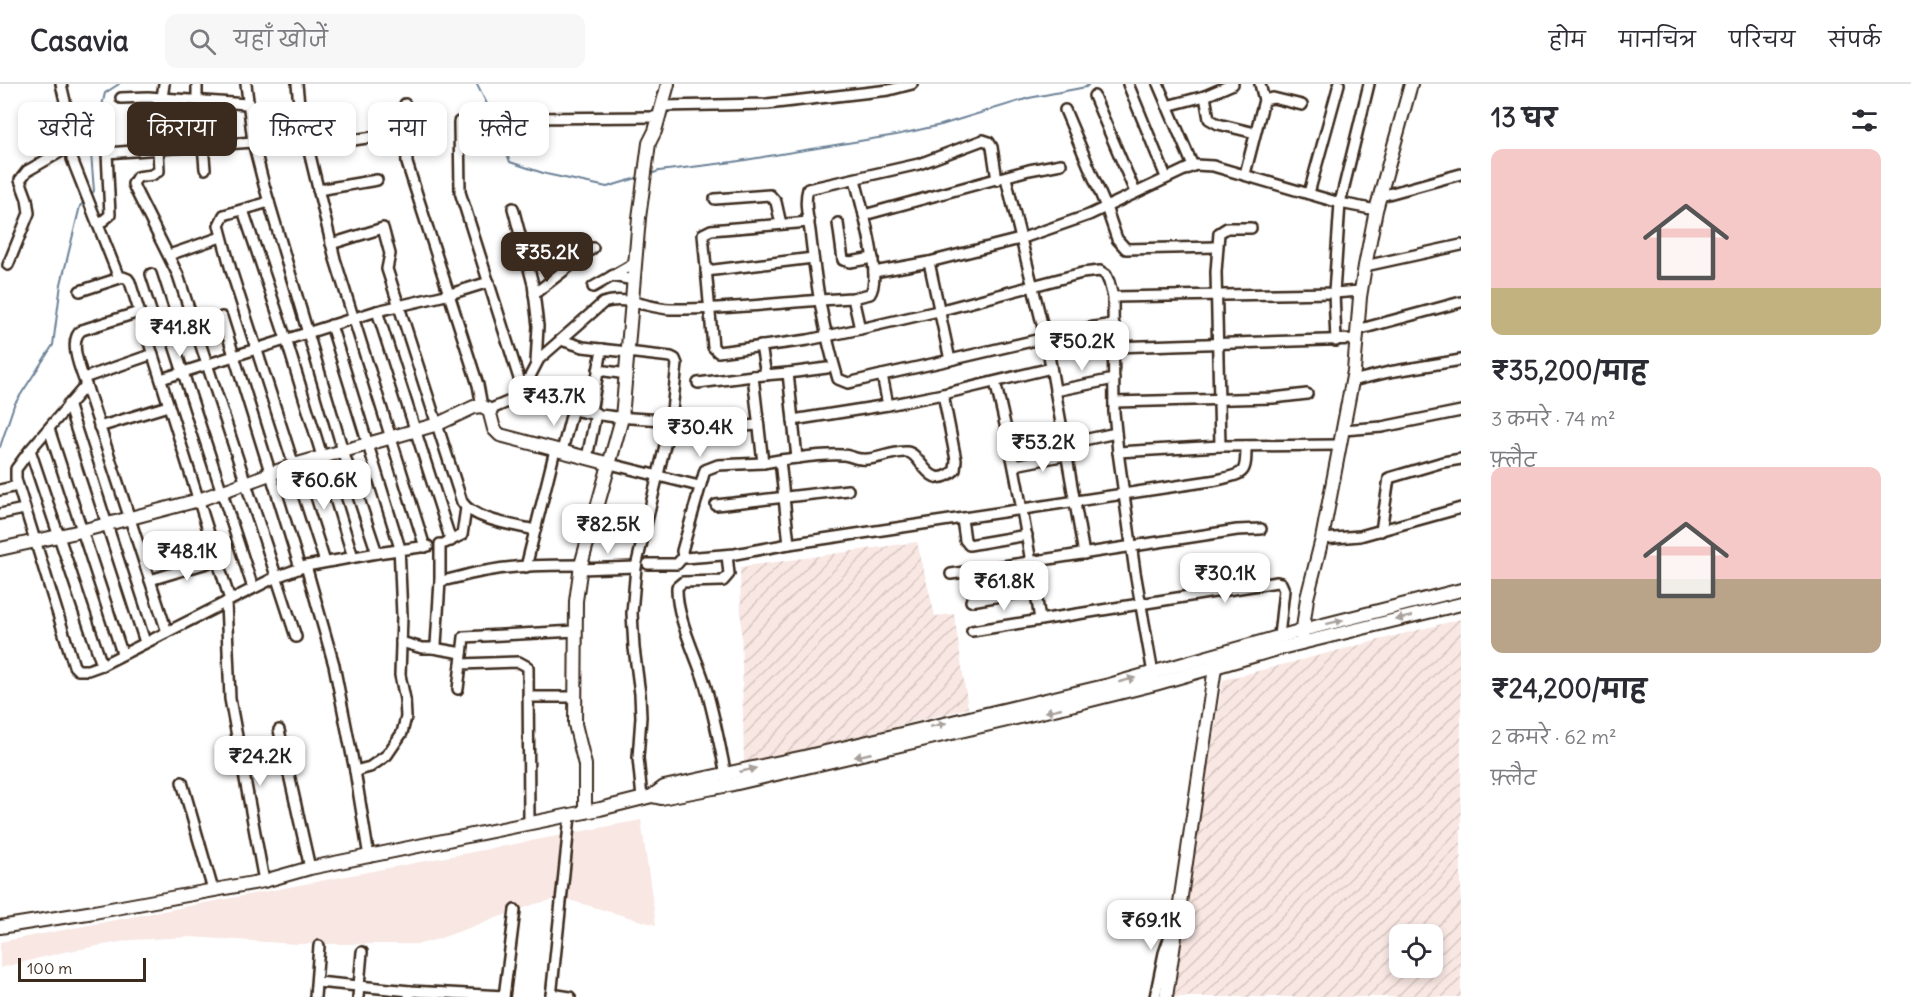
<!DOCTYPE html>
<html lang="hi">
<head>
<meta charset="utf-8">
<style>
  :root { --surface:#fff; --page:#f7f7f7; --text:#2b2b33; --muted:#7c7c81; --line:#e1e1e2; --accent:#3b2a1e }
  body { margin:0; font-family:Delius,"Playpen Sans Deva",sans-serif; background:var(--page); color:var(--text); height:100vh; display:flex; flex-direction:column; font-size:22px; white-space:nowrap }
  * { box-sizing:border-box; margin:0 }
  p { font-size:20px; color:var(--muted) }
  .icon { flex:none; width:33px; height:33px; fill:none; stroke:currentColor; stroke-width:2; stroke-linecap:round; stroke-linejoin:round }
  .map { position:relative; flex:1; overflow:hidden }
  .drawer { display:flex; flex-direction:column; background:var(--surface); width:450px }
  .drawer>* { flex:none }
  .hud { position:absolute; left:18px; top:18px; width:570px; height:54px; display:flex; gap:12px }
  .tools { position:absolute; left:1389px; top:840px; display:grid; gap:12px }
  .tools a { display:grid; place-items:center; width:54px; height:54px; border-radius:12px; background:var(--surface); box-shadow:0 3px 9px #0003; font-size:30px }
  .scale { position:absolute; left:18px; bottom:15px; width:128px; box-sizing:border-box; padding-left:6px; border:3px solid #3b2a1e; border-top:0; font-size:16px; line-height:21px; white-space:nowrap; color:#3b2a1e; -webkit-text-stroke:4px #fff; paint-order:stroke }
  .price { position:absolute; translate:-50% -51px; padding:0 14px; border-radius:12px; background:#fff; color:#222; font-size:20px; line-height:39px; filter:drop-shadow(0 2px 3px #0008) }
  .price::after { content:''; position:absolute; left:50%; top:36px; width:18px; height:14px; margin-left:-9px; background:inherit; clip-path:polygon(0 0,100% 0,50% 100%) }
  .price.selected { background:var(--accent); color:#fff }
  ul { padding:0; list-style:none }
  li { display:grid; align-content:center; gap:12px; height:318px; padding:0 30px }
  li span { display:grid; place-items:center; height:186px; border-radius:12px; color:#555 }
  li>.icon { margin-inline-start:auto }
  span .icon { width:108px; height:108px; fill:#fffc; stroke-width:1 }
  li b { font-size:26px }
  h2 { display:flex; justify-content:space-between; align-items:center; height:72px; padding:0 30px; font-size:26px }
  .tag { padding:0 21px; border-radius:12px; background:var(--surface); box-shadow:0 3px 9px #0003; font-size:21px; line-height:54px }
  .tag.selected { background:var(--accent); color:#fff }
  header { display:flex; align-items:center; gap:36px; box-sizing:border-box; height:84px; padding:0 30px; background:var(--surface); border-bottom:2px solid var(--line) }
  header strong { font-size:28px }
  nav { display:flex; gap:33px; margin-inline-start:auto; font-size:21px }
  .search { width:420px; height:54px; background:var(--page); display:flex; align-items:center; gap:15px; box-sizing:border-box; padding:0 21px; border-radius:12px; color:var(--muted); font-size:22px }
  main { display:flex; flex:1; min-height:0 }
  .map>svg:first-child { display:block }
  .built { fill:#f8e7e3 }
  .industrial { fill:url(#industrial-furrows); fill-rule:evenodd }
  .lines { fill:none; stroke-linecap:round; stroke-linejoin:round }
  .stream { stroke:#6c8297; stroke-width:2 }
  .street-casing { stroke:#3b2a1e; stroke-width:14 }
  .secondary-casing { stroke:#3b2a1e; stroke-width:16 }
  .street { stroke:#fff; stroke-width:9 }
  .secondary { stroke:#fff; stroke-width:12 }
  .oneway { fill:#a79f9a }
</style>
</head>
<body>
<header>
<strong>Casavia</strong>
<div class="search"><svg class="icon" aria-label="search" viewBox="0 0 24 24"><circle cx="10" cy="10" r="6"/><path d="M15 15l6 6"/></svg>यहाँ खोजें</div>
<nav><a>होम</a><a>मानचित्र</a><a>परिचय</a><a>संपर्क</a></nav>
</header>
<main>
<div class="map">
<svg width="1461" height="913" viewBox="0 0 1461 913">
  <defs>
    <pattern id="industrial-furrows" width="10" height="10" patternUnits="userSpaceOnUse" patternTransform="scale(1.5)"><rect width="10" height="10" fill="#f8e7e3"/><path d="M-1 1l2-2M0 10L10 0M9 11l2-2" fill="none" stroke="#d6c6c2"/></pattern>
  </defs>
  <rect width="100%" height="100%" fill="#fff"/>
  <filter id="ink" filterUnits="userSpaceOnUse"><feTurbulence type="fractalNoise" baseFrequency=".0167" numOctaves="2"/><feDisplacementMap in="SourceGraphic" scale="12" xChannelSelector="R" yChannelSelector="G"/><feConvolveMatrix kernelMatrix="1 2 1 2 8 2 1 2 1" color-interpolation-filters="sRGB"/></filter>
  <g filter="url(#ink)">
    <path class="built" d="M 641,736 L 656,841 L 562,814 L 535,820 L 438,855 L 420,860 L 297,860 L 190,853 L 131,856 L 64,868 L 0,884 L 0,858 Z"/>
    <g class="industrial">
      <path d="M 917,458 L 935,532 L 954,530 L 968,624 L 744,681 L 740,483 Z"/>
      <path d="M 1461,535 L 1461,913 L 1169,913 L 1223,596 ZM 1400,850 L 1432,850 L 1432,884 L 1400,884 Z"/>
    </g>
    <g class="lines">
      <g class="stream">
        <path d="M 477,0 L 491,28 L 510,78 L 546,90 L 607,103 L 640,93"/>
        <path d="M 648,91 L 659,87 L 733,78 L 896,51 L 941,41 L 1029,14 L 1086,3 L 1089,0"/>
        <path d="M 90,112 L 94,107 L 91,69 L 105,9 L 119,0"/>
        <path d="M 0,363 L 14,321 L 53,261 L 61,200 L 80,122 L 86,116"/>
      </g>
      <g class="street-casing">
        <g id="street">
          <path d="M 61,0 L 68,30 L 72,75 L 119,194"/>
          <path d="M 297,0 L 300,30 L 335,175 L 425,463"/>
          <path d="M 1128,0 L 1166,93"/>
          <path d="M 1158,0 L 1193,82"/>
          <path d="M 1233,0 L 1205,12 L 1209,35 L 1218,40 L 1255,49"/>
          <path d="M 1369,0 L 1340,119 L 1376,126"/>
          <path d="M 1094,12 L 1135,108"/>
          <path d="M 121,14 L 148,13 L 247,20"/>
          <path d="M 162,14 L 164,0"/>
          <path d="M 197,16 L 197,0"/>
          <path d="M 1264,16 L 1273,14 L 1302,21"/>
          <path d="M 405,20 L 407,79 L 478,301 L 482,322"/>
          <path d="M 661,22 L 767,20 L 889,6 L 912,0"/>
          <path d="M 1167,22 L 1205,12"/>
          <path d="M 1065,26 L 1106,123 L 1117,155 L 1126,165 L 1217,163"/>
          <path d="M 526,34 L 658,33"/>
          <path d="M 459,38 L 460,108 L 522,304 L 521,310 L 517,314 L 489,326"/>
          <path d="M 203,61 L 205,85"/>
          <path d="M 308,63 L 373,53"/>
          <path d="M 158,65 L 159,87 L 152,91 L 137,93 L 133,100 L 135,105 L 178,191 L 296,553"/>
          <path d="M 1245,90 L 1264,16 L 1260,0"/>
          <path d="M 1006,94 L 1047,260 L 1084,470"/>
          <path d="M 318,106 L 377,96"/>
          <path d="M 1309,109 L 1339,0"/>
          <path d="M 1381,112 L 1461,90"/>
          <path d="M 715,115 L 770,111 L 776,118 L 781,140"/>
          <path d="M 269,118 L 224,131 L 219,141 L 231,186 L 325,478"/>
          <path d="M 513,124 L 533,200 L 538,242 L 536,279"/>
          <path d="M 243,126 L 286,255 L 353,473"/>
          <path d="M 864,131 L 1029,86 L 1061,80"/>
          <path d="M 809,138 L 711,146 L 703,150 L 713,263 L 718,268 L 808,256 L 860,245 L 938,227 L 1082,189 L 1100,187 L 1106,191 L 1109,198 L 1113,213 L 1114,328 L 1118,368 L 1135,488 L 1154,595"/>
          <path d="M 838,139 L 843,176 L 850,178 L 873,174"/>
          <path d="M 98,141 L 110,131 L 107,69 L 253,58"/>
          <path d="M 331,160 L 383,144 L 390,170 L 387,185 L 462,418 C 474,436 514,441 535,446"/>
          <path d="M 169,171 L 221,153"/>
          <path d="M 8,181 L 29,129 L 27,115 L 20,96 L 27,87 L 69,63"/>
          <path d="M 1365,182 L 1461,161"/>
          <path d="M 706,187 L 813,174"/>
          <path d="M 874,188 L 929,178 L 1020,155 L 1089,131 L 1195,81 L 1213,82 L 1340,119 L 1334,209 L 1336,257"/>
          <path d="M 151,190 L 253,504"/>
          <path d="M 612,192 L 634,196"/>
          <path d="M 593,203 L 635,179"/>
          <path d="M 80,207 L 123,193 L 128,195 L 130,198 L 230,516"/>
          <path d="M 534,210 L 593,164"/>
          <path d="M 1113,213 L 1334,209 L 1360,207"/>
          <path d="M 853,214 L 860,245"/>
          <path d="M 377,227 L 451,457"/>
          <path d="M 139,228 L 82,246 C 67,256 81,287 86,301 L 167,548"/>
          <path d="M 222,233 L 300,484"/>
          <path d="M 331,241 L 399,461 L 402,532 L 400,591 L 405,615 L 406,633 L 402,649 L 387,671 L 370,683 L 355,687"/>
          <path d="M 1357,246 L 1461,218"/>
          <path d="M 561,256 L 583,263 L 671,273 L 675,275 L 677,280 L 671,336 L 636,483 L 632,529 L 634,564 L 640,610 L 641,633 L 638,674 L 642,714"/>
          <path d="M 761,262 L 766,291"/>
          <path d="M 1114,263 L 1357,255"/>
          <path d="M 950,276 L 1088,244 L 1114,240"/>
          <path d="M 598,286 L 627,290"/>
          <path d="M 788,289 L 827,284"/>
          <path d="M 882,291 L 848,299 L 838,295 C 823,245 816,199 810,147 C 808,134 804,118 808,105 L 919,80 L 983,56 L 989,58 L 992,63 L 997,96"/>
          <path d="M 84,294 L 153,270"/>
          <path d="M 529,294 C 536,302 543,312 552,317 C 576,333 642,335 671,336"/>
          <path d="M 161,295 L 377,227 L 450,210 L 489,198"/>
          <path d="M 1352,297 L 1389,288 L 1461,276"/>
          <path d="M 995,298 C 1015,377 1028,456 1040,536 L 1277,498 L 1281,499 L 1284,506 L 1279,552"/>
          <path d="M 698,299 L 753,292"/>
          <path d="M 86,301 L 30,366 L 16,385 L 16,395 L 74,582 L 78,586 L 88,586 L 102,581 L 276,493 L 306,482 L 377,469 L 343,367 L 264,101 L 253,58 L 246,0"/>
          <path d="M 522,304 L 527,298 L 539,275 L 603,219 C 625,211 648,224 670,225 C 731,226 792,217 853,214 L 870,210 C 883,192 860,117 855,95"/>
          <path d="M 1055,307 L 1114,295"/>
          <path d="M 1114,318 L 1273,314 L 1307,310"/>
          <path d="M 68,320 L 145,558"/>
          <path d="M 888,321 L 943,310"/>
          <path d="M 591,328 L 602,265"/>
          <path d="M 793,336 L 888,321 L 882,291 L 950,276 L 929,178"/>
          <path d="M 99,343 L 168,322"/>
          <path d="M 717,344 L 758,341"/>
          <path d="M 49,345 L 122,569"/>
          <path d="M 1343,346 L 1382,343 L 1461,327"/>
          <path d="M 1065,360 L 1116,349"/>
          <path d="M 1220,362 L 1216,188 L 1219,149 L 1227,144 L 1251,144"/>
          <path d="M 30,366 L 102,581"/>
          <path d="M 562,367 L 573,324"/>
          <path d="M 1118,368 L 1220,362 L 1340,361"/>
          <path d="M 587,374 L 596,329"/>
          <path d="M 797,374 C 812,372 828,370 843,371 C 849,371 855,375 861,375 C 876,377 891,367 907,368 C 922,369 928,410 955,386 L 956,376 L 943,310 L 1051,284"/>
          <path d="M 780,376 L 797,374 L 788,289 L 753,292 L 763,379 L 780,376 L 789,460"/>
          <path d="M 763,379 L 718,381 L 705,386 L 682,467 L 683,473 L 685,474 L 735,470 L 789,460 L 1217,396 C 1245,389 1246,391 1246,362"/>
          <path d="M 610,380 L 699,402"/>
          <path d="M 1015,381 L 1066,371"/>
          <path d="M 0,406 L 17,402"/>
          <path d="M 716,421 L 848,406"/>
          <path d="M 0,430 L 24,425"/>
          <path d="M 962,435 L 965,456 L 969,461 L 1027,451"/>
          <path d="M 1381,447 L 1389,394 L 1443,378 L 1461,375"/>
          <path d="M 1322,455 L 1360,452 L 1461,424"/>
          <path d="M 445,459 L 462,451 L 466,424"/>
          <path d="M 377,469 L 428,462"/>
          <path d="M 727,471 L 729,490 L 723,497 L 683,498 L 677,503 C 676,532 695,569 704,597 C 714,629 720,663 727,696"/>
          <path d="M 648,480 L 677,480 L 683,473"/>
          <path d="M 306,482 L 334,581 L 355,687 L 369,773"/>
          <path d="M 526,483 L 555,366"/>
          <path d="M 580,485 L 636,483"/>
          <path d="M 951,490 L 1237,446 L 1261,445"/>
          <path d="M 150,496 L 217,476"/>
          <path d="M 440,497 C 456,495 470,489 486,487 C 517,481 549,481 581,481"/>
          <path d="M 971,517 L 1036,506"/>
          <path d="M 226,518 L 230,615 L 264,797"/>
          <path d="M 972,547 L 1040,536"/>
          <path d="M 401,558 L 422,564 L 433,564 L 436,561 L 440,497 L 440,460"/>
          <path d="M 433,564 L 462,569"/>
          <path d="M 461,580 L 464,553 L 576,547"/>
          <path d="M 458,605 L 461,580 L 519,578 L 528,583 L 529,739"/>
          <path d="M 528,613 L 576,613"/>
          <path d="M 279,646 L 310,784"/>
          <path d="M 182,698 L 213,806"/>
          <path d="M 317,898 L 410,907"/>
          <path d="M 551,910 L 570,913"/>
          <path d="M 315,913 L 319,862"/>
          <path d="M 358,913 L 362,868"/>
          <path d="M 409,913 L 410,907 L 504,912"/>
          <path d="M 504,913 L 515,826"/>
          <path d="M 551,913 L 570,732"/>
          <path d="M 1155,913 L 1164,869 L 1172,846"/>
        </g>
      </g>
      <g class="secondary-casing">
        <g id="secondary">
          <path d="M 0,465 L 81,447 L 199,416 L 294,381 L 438,340 L 474,323 L 482,322 L 489,326 L 494,345 L 500,351 L 610,380"/>
          <path d="M 1302,552 L 1307,514 L 1322,455 L 1354,287 L 1360,213 L 1365,182 L 1376,126 L 1411,0"/>
          <path d="M 652,712 L 661,714 L 729,701 L 1067,622 L 1155,600 L 1281,564 L 1461,520"/>
          <path d="M 585,728 L 585,681 L 575,640 L 576,517 L 581,481 L 622,334 L 639,134 L 649,59 L 655,47 L 668,0"/>
          <path d="M 0,843 L 94,828 L 264,797 L 310,784 L 600,725 L 652,712 L 664,703 L 804,673 L 1109,601 L 1303,546 L 1461,506"/>
          <path d="M 1166,913 L 1216,577"/>
        </g>
      </g>
      <use href="#street" class="street"/>
      <use href="#secondary" class="secondary"/>
    </g>
    <defs><path id="oneway-solid" d="M-6-.8H1V-3.2L6.5 0L1 3.2V.8H-6Z" transform="scale(1.5)"/></defs>
    <g class="oneway">
      <use href="#oneway-solid" transform="translate(1404 534) rotate(166)"/>
      <use href="#oneway-solid" transform="translate(1335 538) rotate(-14)"/>
      <use href="#oneway-solid" transform="translate(1127 596) rotate(-15)"/>
      <use href="#oneway-solid" transform="translate(1053 626) rotate(167)"/>
      <use href="#oneway-solid" transform="translate(938 641) rotate(-13)"/>
      <use href="#oneway-solid" transform="translate(863 671) rotate(167)"/>
      <use href="#oneway-solid" transform="translate(748 686) rotate(-13)"/>
    </g>
  </g>
</svg>
<div class="tools">
<a><svg class="icon" aria-label="locate" viewBox="0 0 24 24"><circle cx="12" cy="12" r="6"/><path d="M12 2v4M12 18v4M2 12h4M18 12h4"/></svg></a>
</div>
<div class="scale">100 m</div>
<b class="price selected" style="left:547px;top:199px">₹35.2K</b>
<b class="price" style="left:180px;top:274px">₹41.8K</b>
<b class="price" style="left:1082px;top:288px">₹50.2K</b>
<b class="price" style="left:554px;top:343px">₹43.7K</b>
<b class="price" style="left:700px;top:374px">₹30.4K</b>
<b class="price" style="left:1043px;top:389px">₹53.2K</b>
<b class="price" style="left:324px;top:427px">₹60.6K</b>
<b class="price" style="left:608px;top:471px">₹82.5K</b>
<b class="price" style="left:187px;top:498px">₹48.1K</b>
<b class="price" style="left:1225px;top:520px">₹30.1K</b>
<b class="price" style="left:1004px;top:528px">₹61.8K</b>
<b class="price" style="left:260px;top:703px">₹24.2K</b>
<b class="price" style="left:1151px;top:867px">₹69.1K</b>
<div class="hud">
<a class="tag">खरीदें</a>
<a class="tag selected">किराया</a>
<a class="tag">फ़िल्टर</a>
<a class="tag">नया</a>
<a class="tag">फ़्लैट</a>
</div>
</div>
<section class="drawer">
<h2>13 घर<svg class="icon" aria-label="filters" viewBox="0 0 24 24"><path d="M4 7h16M4 17h16"/><circle cx="9" cy="7" r="2"/><circle cx="15" cy="17" r="2"/></svg></h2>
<ul>
<li><span style="background:linear-gradient(#f6c9c9 75%,#c2b280 0)"><svg class="icon" aria-label="home" viewBox="0 0 24 24"><path d="M3 11l9-7 9 7M6 9v11h12V9"/></svg></span><div><b>₹35,200/माह</b><p>3 कमरे · 74 m²</p><p>फ़्लैट</p></div></li>
<li><span style="background:linear-gradient(#f6c9c9 60%,#b9a48a 0)"><svg class="icon" aria-label="home" viewBox="0 0 24 24"><path d="M3 11l9-7 9 7M6 9v11h12V9"/></svg></span><div><b>₹24,200/माह</b><p>2 कमरे · 62 m²</p><p>फ़्लैट</p></div></li>
</ul>
</section>
</main>
</body>
</html>
